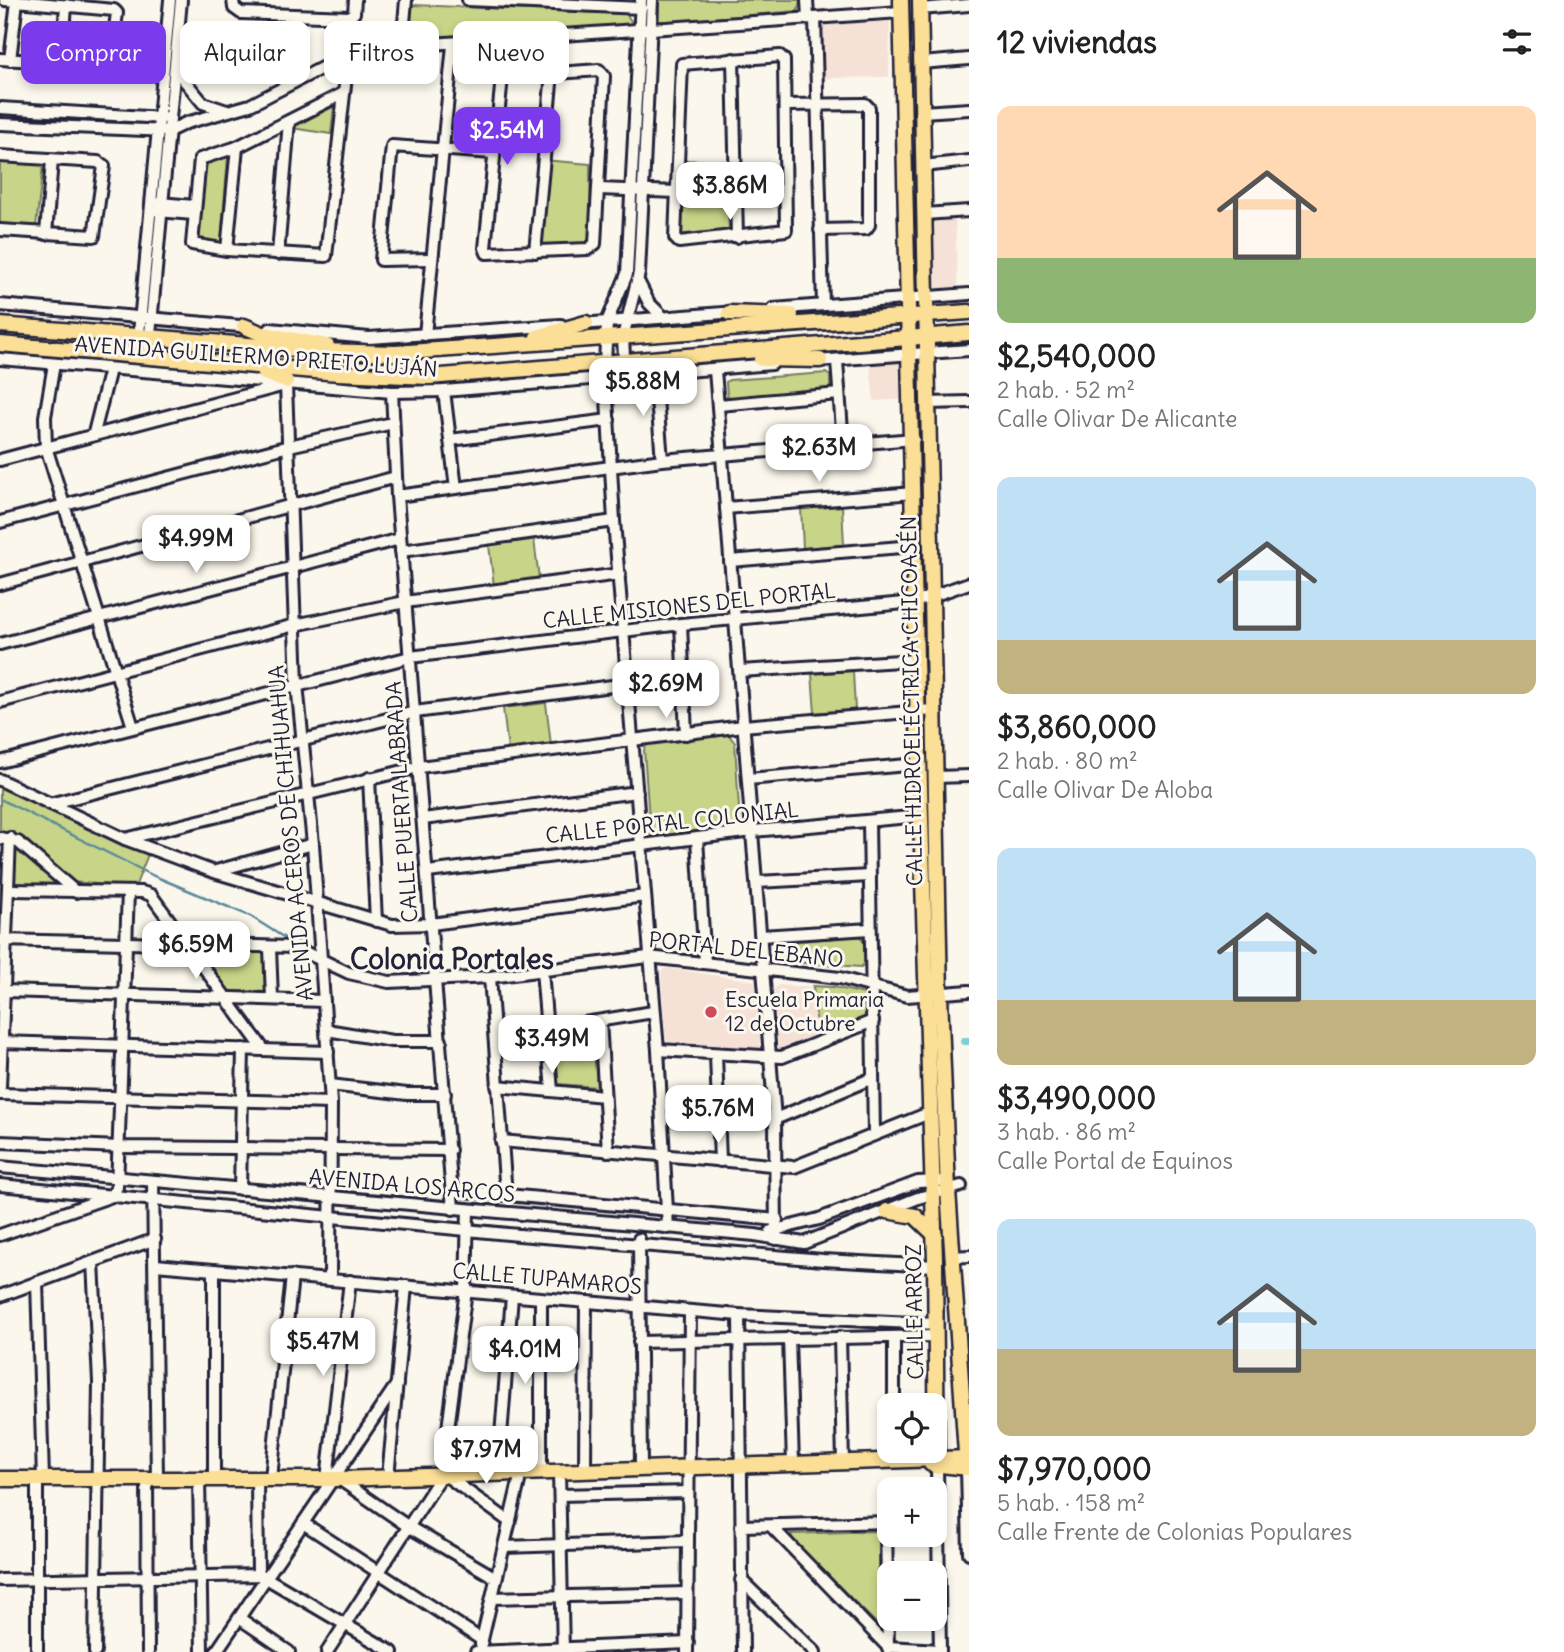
<!DOCTYPE html>
<html lang="es">
<head>
<meta charset="utf-8">
<style>
  :root { --surface:#fff; --page:#f2f2f2; --text:#222; --muted:#767676; --accent:#7c3aed }
  body { margin:0; font-family:Delius,sans-serif; background:var(--page); color:var(--text); height:100vh; display:flex; flex-direction:column; font-size:26px; white-space:nowrap }
  * { box-sizing:border-box; margin:0 }
  p { font-size:23px; color:var(--muted) }
  .icon { flex:none; width:38px; height:38px; fill:none; stroke:currentColor; stroke-width:2; stroke-linecap:round; stroke-linejoin:round }
  .map { position:relative; flex:1; overflow:hidden }
  .sheet { display:flex; flex-direction:column; background:var(--surface); width:595px }
  .sheet>* { flex:none }
  .guide { position:absolute; left:21px; top:21px; width:665px; height:63px; display:flex; gap:14px }
  .buttons { position:absolute; left:877px; top:1393px; display:grid; gap:14px }
  .buttons a { display:grid; place-items:center; width:70px; height:70px; border-radius:14px; background:var(--surface); box-shadow:0 4px 10px #0003; font-size:35px }
  .price { position:absolute; translate:-50% -60px; padding:0 16px; border-radius:14px; background:#fff; color:#222; font-size:23px; line-height:46px; filter:drop-shadow(0 2px 4px #0008) }
  .price::after { content:''; position:absolute; left:50%; top:42px; width:21px; height:16px; margin-left:-10px; background:inherit; clip-path:polygon(0 0,100% 0,50% 100%) }
  .price.on { background:var(--accent); color:#fff }
  ul { padding:0; list-style:none }
  li { display:grid; align-content:center; gap:14px; height:371px; padding:0 28px }
  li span { display:grid; place-items:center; height:217px; border-radius:14px; color:#555 }
  li>.icon { margin-inline-start:auto }
  span .icon { width:126px; height:126px; fill:#fffc; stroke-width:1 }
  li b { font-size:30px }
  h2 { display:flex; justify-content:space-between; align-items:center; height:84px; padding:0 28px; font-size:30px }
  .pill { padding:0 24px; border-radius:14px; background:var(--surface); box-shadow:0 4px 10px #0003; font-size:24px; line-height:63px }
  .pill.on { background:var(--accent); color:#fff }
  main { display:flex; flex:1; min-height:0 }
  .map>svg:first-child { display:block }
  .built { fill:#f5e1d6 }
  .park { fill:#c8d488; stroke:#757b62; stroke-width:2 }
  .lines { fill:none; stroke-linecap:round; stroke-linejoin:round }
  .stream { stroke:#59899a; stroke-width:2.5 }
  .canal { stroke:#7ecdda; stroke-width:8 }
  .minor-casing { stroke:#22223b; stroke-width:16 }
  .major-casing { stroke:#22223b; stroke-width:19 }
  .minor { stroke:#fbf7ec; stroke-width:10 }
  .major { stroke:#fbdf96; stroke-width:14 }
  .poi-dot { fill:#d1495b; stroke:#fbf7ec; stroke-width:2.5 }
  .labels { text-anchor:middle; stroke-width:6; stroke-linejoin:round; paint-order:stroke }
  .street-label { font-size:21px; fill:#22223b; stroke:#fbf7ec }
  .poi-label { font-size:21px; fill:#22223b; stroke:#fbf7ec; text-anchor:start }
  .district-label { font-size:28px; font-weight:bold; fill:#22223b; stroke:#fbf7ec }
</style>
</head>
<body>
<main>
<div class="map">
<svg width="969" height="1652" viewBox="0 0 969 1652">
  <rect width="100%" height="100%" fill="#fbf7ec"/>
  <filter id="ink" filterUnits="userSpaceOnUse"><feTurbulence type="fractalNoise" baseFrequency=".0143" numOctaves="2"/><feDisplacementMap in="SourceGraphic" scale="14" xChannelSelector="R" yChannelSelector="G"/><feConvolveMatrix kernelMatrix="1 2 1 2 8 2 1 2 1" color-interpolation-filters="sRGB"/></filter>
  <g filter="url(#ink)">
    <g class="built">
      <path d="M 890,21 L 889,77 L 822,78 L 821,25 Z"/>
      <path d="M 955,216 L 958,289 L 941,290 L 935,287 L 932,220 Z"/>
      <path d="M 903,361 L 906,399 L 874,401 L 870,364 Z"/>
      <path d="M 665,968 L 755,981 L 760,1046 L 757,1051 L 670,1044 L 666,1040 L 661,972 Z"/>
      <path d="M 778,985 L 813,987 L 818,1037 L 784,1052 L 778,1048 L 774,990 Z"/>
    </g>
    <g class="park">
      <path d="M 659,0 L 800,0 L 798,11 L 665,22 L 659,21 Z"/>
      <path d="M 414,5 L 626,14 L 632,22 L 630,26 L 414,42 L 408,36 L 411,8 Z"/>
      <path d="M 334,106 L 331,134 L 292,128 Z"/>
      <path d="M 228,156 L 221,243 L 194,241 L 201,163 Z"/>
      <path d="M 543,160 L 590,164 L 591,245 L 535,248 Z"/>
      <path d="M 680,160 L 725,162 L 729,231 L 678,236 Z"/>
      <path d="M 0,161 L 43,164 L 36,227 L 0,224 Z"/>
      <path d="M 826,373 L 830,376 L 830,390 L 825,391 L 732,398 L 727,395 L 726,382 L 729,380 Z"/>
      <path d="M 842,506 L 844,545 L 803,548 L 801,509 Z"/>
      <path d="M 534,539 L 539,579 L 494,586 L 489,545 Z"/>
      <path d="M 853,671 L 855,710 L 815,713 L 812,674 Z"/>
      <path d="M 546,703 L 551,745 L 508,750 L 503,708 Z"/>
      <path d="M 729,735 L 735,743 L 740,825 L 654,837 L 650,834 L 644,750 L 647,744 Z"/>
      <path d="M 0,782 L 149,852 L 135,887 L 72,882 L 20,836 L 0,831 Z"/>
      <path d="M 20,850 L 63,884 L 14,884 L 16,852 Z"/>
      <path d="M 860,936 L 865,944 L 866,962 L 861,967 L 773,961 L 774,943 Z"/>
      <path d="M 199,949 L 268,953 L 268,992 L 227,991 L 198,952 Z"/>
      <path d="M 813,986 L 834,987 L 865,994 L 866,1017 L 818,1037 Z"/>
      <path d="M 589,1030 L 593,1033 L 597,1087 L 558,1084 L 554,1036 Z"/>
      <path d="M 876,1531 L 879,1538 L 879,1626 L 793,1540 L 791,1534 Z"/>
    </g>
    <g class="lines">
      <path class="stream" d="M 0,799 L 154,876 L 250,916 L 291,942"/>
      <path class="canal" d="M 964,1041 L 969,1041"/>
      <g class="minor-casing">
        <g id="minor">
          <path d="M 233,0 L 234,8 L 241,13 L 350,17 L 354,13 L 355,0"/>
          <path d="M 468,0 L 641,8"/>
          <path d="M 641,0 L 627,274 L 607,322 L 605,363 L 614,521 L 658,1050 L 668,1228"/>
          <path d="M 807,0 L 808,18"/>
          <path d="M 920,9 L 969,5"/>
          <path d="M 815,18 L 823,305"/>
          <path d="M 402,46 L 406,0"/>
          <path d="M 780,56 L 784,60 L 786,230 L 679,242 L 675,238 L 682,64 Z"/>
          <path d="M 0,59 L 110,65 L 117,13 L 114,10 L 5,0"/>
          <path d="M 733,59 L 737,237"/>
          <path d="M 10,60 L 17,1"/>
          <path d="M 62,62 L 66,5"/>
          <path d="M 921,63 L 969,59"/>
          <path d="M 175,69 L 203,103 L 227,111"/>
          <path d="M 599,70 L 604,76 L 595,244 L 588,249 L 487,253 L 485,248 L 502,77 Z"/>
          <path d="M 344,93 L 237,147 L 200,159 L 192,244 L 227,250 L 326,256 L 346,76"/>
          <path d="M 786,105 L 865,104 L 869,108 L 869,225 L 866,229 L 820,230"/>
          <path d="M 0,108 L 163,118"/>
          <path d="M 922,112 L 969,109"/>
          <path d="M 0,124 L 169,131 L 186,123 L 250,105 L 341,58 L 402,46 L 901,12"/>
          <path d="M 0,156 L 98,162 L 104,166 L 94,236 L 0,230"/>
          <path d="M 923,166 L 969,161"/>
          <path d="M 599,189 L 677,192"/>
          <path d="M 159,203 L 194,206"/>
          <path d="M 158,211 L 193,214"/>
          <path d="M 924,214 L 969,211"/>
          <path d="M 46,234 L 52,160"/>
          <path d="M 227,250 L 237,147"/>
          <path d="M 535,252 L 552,73"/>
          <path d="M 278,254 L 289,121"/>
          <path d="M 430,259 L 381,260 L 392,146 L 493,153"/>
          <path d="M 639,283 L 649,303 L 663,317"/>
          <path d="M 0,305 L 251,327"/>
          <path d="M 773,309 L 969,294"/>
          <path d="M 581,324 L 736,312"/>
          <path d="M 270,329 L 369,338 L 561,325"/>
          <path d="M 425,335 L 453,45"/>
          <path d="M 137,355 L 170,0"/>
          <path d="M 148,356 L 181,0"/>
          <path d="M 0,359 L 392,392 L 444,391 L 772,364"/>
          <path d="M 816,361 L 969,350"/>
          <path d="M 837,361 L 843,445"/>
          <path d="M 54,364 L 45,417 L 46,447 L 133,727"/>
          <path d="M 715,370 L 775,1119 L 776,1239"/>
          <path d="M 655,374 L 662,460"/>
          <path d="M 625,376 L 623,337 L 639,273 L 652,0"/>
          <path d="M 286,385 L 297,684 L 313,844 L 331,1103 L 330,1278"/>
          <path d="M 444,391 L 456,488"/>
          <path d="M 392,392 L 397,496 L 453,1209"/>
          <path d="M 927,403 L 969,402"/>
          <path d="M 719,405 L 839,394"/>
          <path d="M 94,433 L 110,369"/>
          <path d="M 450,440 L 609,420"/>
          <path d="M 0,460 L 285,385"/>
          <path d="M 397,496 L 662,460 L 914,439"/>
          <path d="M 726,508 L 914,493"/>
          <path d="M 0,522 L 289,446 L 393,423"/>
          <path d="M 401,551 L 614,521"/>
          <path d="M 730,561 L 914,546"/>
          <path d="M 0,584 L 396,477"/>
          <path d="M 681,624 L 686,734"/>
          <path d="M 0,644 L 400,539"/>
          <path d="M 740,671 L 916,660"/>
          <path d="M 0,702 L 295,625 L 405,602 L 620,574"/>
          <path d="M 0,762 L 410,657 L 681,624 L 915,602 L 969,583"/>
          <path d="M 935,777 L 969,776"/>
          <path d="M 369,778 L 376,921"/>
          <path d="M 748,779 L 919,764"/>
          <path d="M 0,780 L 125,839 L 214,872 L 392,925 L 431,924 L 645,896"/>
          <path d="M 49,804 L 415,712 L 627,684"/>
          <path d="M 423,819 L 637,792"/>
          <path d="M 869,822 L 874,1134"/>
          <path d="M 0,838 L 18,842 L 76,892"/>
          <path d="M 125,839 L 419,767 L 743,726 L 933,710"/>
          <path d="M 697,839 L 705,963"/>
          <path d="M 216,871 L 313,844"/>
          <path d="M 428,872 L 753,831 L 921,816"/>
          <path d="M 757,882 L 870,876"/>
          <path d="M 9,890 L 142,892 L 151,895 L 264,1050"/>
          <path d="M 761,936 L 870,929"/>
          <path d="M 0,940 L 294,947 L 349,973 L 389,982 L 490,977 L 648,957 L 840,978 L 907,996 L 969,991"/>
          <path d="M 270,948 L 272,998"/>
          <path d="M 542,970 L 552,1091"/>
          <path d="M 490,977 L 506,1195"/>
          <path d="M 5,991 L 324,1001"/>
          <path d="M 600,1021 L 608,1151"/>
          <path d="M 547,1029 L 653,1012"/>
          <path d="M 327,1030 L 392,1041 L 441,1041"/>
          <path d="M 0,1042 L 328,1052"/>
          <path d="M 658,1050 L 782,1057 L 873,1021"/>
          <path d="M 716,1055 L 720,1161"/>
          <path d="M 330,1085 L 407,1094 L 445,1094"/>
          <path d="M 497,1086 L 604,1096"/>
          <path d="M 0,1087 L 10,838"/>
          <path d="M 0,1094 L 331,1103"/>
          <path d="M 775,1119 L 873,1078"/>
          <path d="M 501,1141 L 794,1167 L 929,1113"/>
          <path d="M 0,1142 L 120,1147 L 450,1150"/>
          <path d="M 0,1167 L 755,1235 L 804,1243 L 918,1198 L 961,1186"/>
          <path d="M 153,1181 L 157,1478"/>
          <path d="M 0,1185 L 519,1235 L 823,1260 L 935,1266"/>
          <path d="M 240,1189 L 243,1049"/>
          <path d="M 453,1190 L 777,1220"/>
          <path d="M 771,1231 L 819,1219 L 918,1182 L 939,1181"/>
          <path d="M 0,1235 L 112,1196 L 117,1187 L 128,892"/>
          <path d="M 639,1239 L 641,1468"/>
          <path d="M 952,1257 L 969,1256"/>
          <path d="M 93,1262 L 99,1382 L 95,1652"/>
          <path d="M 155,1265 L 739,1315 L 936,1324"/>
          <path d="M 37,1282 L 43,1479"/>
          <path d="M 0,1296 L 155,1239"/>
          <path d="M 739,1315 L 743,1652"/>
          <path d="M 840,1337 L 843,1463"/>
          <path d="M 894,1337 L 894,1405"/>
          <path d="M 789,1338 L 793,1464"/>
          <path d="M 639,1342 L 936,1336"/>
          <path d="M 937,1467 L 940,1652"/>
          <path d="M 967,1468 L 969,1553"/>
          <path d="M 585,1471 L 586,1302"/>
          <path d="M 559,1472 L 563,1652"/>
          <path d="M 541,1473 L 541,1299"/>
          <path d="M 498,1474 L 512,1296"/>
          <path d="M 445,1475 L 510,1522"/>
          <path d="M 388,1477 L 406,1286"/>
          <path d="M 147,1478 L 148,1652"/>
          <path d="M 199,1478 L 202,1652"/>
          <path d="M 214,1478 L 214,1270"/>
          <path d="M 257,1478 L 258,1575"/>
          <path d="M 271,1478 L 292,1276"/>
          <path d="M 37,1479 L 37,1652"/>
          <path d="M 327,1479 L 350,1281"/>
          <path d="M 339,1479 L 409,1527 L 496,1578"/>
          <path d="M 560,1495 L 688,1492"/>
          <path d="M 886,1522 L 888,1649"/>
          <path d="M 303,1523 L 482,1640"/>
          <path d="M 741,1526 L 889,1522"/>
          <path d="M 771,1526 L 888,1647 L 940,1650"/>
          <path d="M 504,1547 L 687,1541"/>
          <path d="M 0,1580 L 261,1575 L 392,1652"/>
          <path d="M 741,1580 L 815,1652"/>
          <path d="M 493,1598 L 687,1593"/>
          <path d="M 239,1618 L 289,1652"/>
          <path d="M 481,1644 L 521,1473"/>
          <path d="M 216,1652 L 397,1384"/>
          <path d="M 327,1652 L 442,1475 L 466,1290 L 468,1210"/>
          <path d="M 476,1652 L 688,1643"/>
          <path d="M 687,1652 L 690,1311"/>
        </g>
      </g>
      <g class="major-casing">
        <g id="major">
          <path d="M 901,0 L 916,660 L 935,1260 L 937,1467"/>
          <path d="M 920,0 L 940,995 L 948,1190 L 967,1468"/>
          <path d="M 729,313 L 791,315"/>
          <path d="M 0,325 L 321,351 L 395,353 L 969,312"/>
          <path d="M 244,326 L 260,333 L 327,346"/>
          <path d="M 537,337 L 586,323"/>
          <path d="M 0,344 L 338,373 L 429,377 L 969,333"/>
          <path d="M 761,359 L 820,360"/>
          <path d="M 264,373 L 286,381"/>
          <path d="M 887,1211 L 915,1216 L 935,1235"/>
          <path d="M 931,1464 L 969,1468"/>
          <path d="M 0,1479 L 339,1479 L 969,1458"/>
        </g>
      </g>
      <use href="#minor" class="minor"/>
      <use href="#major" class="major"/>
    </g>
  </g>
  <circle class="poi-dot" cx="711" cy="1012" r="7"/>
  <g class="labels">
    <g class="street-label">
      <text transform="translate(256 357) rotate(4)" y="7">AVENIDA GUILLERMO PRIETO LUJÁN</text>
      <text transform="translate(689 606) rotate(-6)" y="7">CALLE MISIONES DEL PORTAL</text>
      <text transform="translate(912 701) rotate(-91)" y="7">CALLE HIDROELÉCTRICA CHICOASÉN</text>
      <text transform="translate(402 802) rotate(-94)" y="7">CALLE PUERTA LABRADA</text>
      <text transform="translate(672 823) rotate(-6)" y="7">CALLE PORTAL COLONIAL</text>
      <text transform="translate(291 833) rotate(-95)" y="7">AVENIDA ACEROS DE CHIHUAHUA</text>
      <text transform="translate(746 950) rotate(6)" y="7">PORTAL DEL EBANO</text>
      <text transform="translate(412 1186) rotate(5)" y="7">AVENIDA LOS ARCOS</text>
      <text transform="translate(547 1279) rotate(5)" y="7">CALLE TUPAMAROS</text>
      <text transform="translate(915 1312) rotate(-91)" y="7">CALLE ARROZ</text>
    </g>
    <g class="poi-label">
      <text x="725" y="1007">Escuela Primaria<tspan x="725" dy="24">12 de Octubre</tspan></text>
    </g>
    <g class="district-label">
      <text x="452" y="969">Colonia Portales</text>
    </g>
  </g>
</svg>
<div class="buttons">
<a><svg class="icon" aria-label="locate" viewBox="0 0 24 24"><circle cx="12" cy="12" r="6"/><path d="M12 2v4M12 18v4M2 12h4M18 12h4"/></svg></a>
<a>+</a>
<a>−</a>
</div>
<b class="price on" style="left:507px;top:167px">$2.54M</b>
<b class="price" style="left:730px;top:222px">$3.86M</b>
<b class="price" style="left:643px;top:418px">$5.88M</b>
<b class="price" style="left:819px;top:484px">$2.63M</b>
<b class="price" style="left:196px;top:575px">$4.99M</b>
<b class="price" style="left:666px;top:720px">$2.69M</b>
<b class="price" style="left:196px;top:981px">$6.59M</b>
<b class="price" style="left:552px;top:1075px">$3.49M</b>
<b class="price" style="left:718px;top:1145px">$5.76M</b>
<b class="price" style="left:323px;top:1378px">$5.47M</b>
<b class="price" style="left:525px;top:1386px">$4.01M</b>
<b class="price" style="left:486px;top:1486px">$7.97M</b>
<div class="guide">
<a class="pill on">Comprar</a>
<a class="pill">Alquilar</a>
<a class="pill">Filtros</a>
<a class="pill">Nuevo</a>
</div>
</div>
<section class="sheet">
<h2>12 viviendas<svg class="icon" aria-label="filters" viewBox="0 0 24 24"><path d="M4 7h16M4 17h16"/><circle cx="9" cy="7" r="2"/><circle cx="15" cy="17" r="2"/></svg></h2>
<ul>
<li><span style="background:linear-gradient(#ffd9b3 70%,#8fb573 0)"><svg class="icon" aria-label="home" viewBox="0 0 24 24"><path d="M3 11l9-7 9 7M6 9v11h12V9"/></svg></span><div><b>$2,540,000</b><p>2 hab. · 52 m²</p><p>Calle Olivar De Alicante</p></div></li>
<li><span style="background:linear-gradient(#bfe0f5 75%,#c2b280 0)"><svg class="icon" aria-label="home" viewBox="0 0 24 24"><path d="M3 11l9-7 9 7M6 9v11h12V9"/></svg></span><div><b>$3,860,000</b><p>2 hab. · 80 m²</p><p>Calle Olivar De Aloba</p></div></li>
<li><span style="background:linear-gradient(#bfe0f5 70%,#c2b280 0)"><svg class="icon" aria-label="home" viewBox="0 0 24 24"><path d="M3 11l9-7 9 7M6 9v11h12V9"/></svg></span><div><b>$3,490,000</b><p>3 hab. · 86 m²</p><p>Calle Portal de Equinos</p></div></li>
<li><span style="background:linear-gradient(#bfe0f5 60%,#c2b280 0)"><svg class="icon" aria-label="home" viewBox="0 0 24 24"><path d="M3 11l9-7 9 7M6 9v11h12V9"/></svg></span><div><b>$7,970,000</b><p>5 hab. · 158 m²</p><p>Calle Frente de Colonias Populares</p></div></li>
</ul>
</section>
</main>
</body>
</html>
